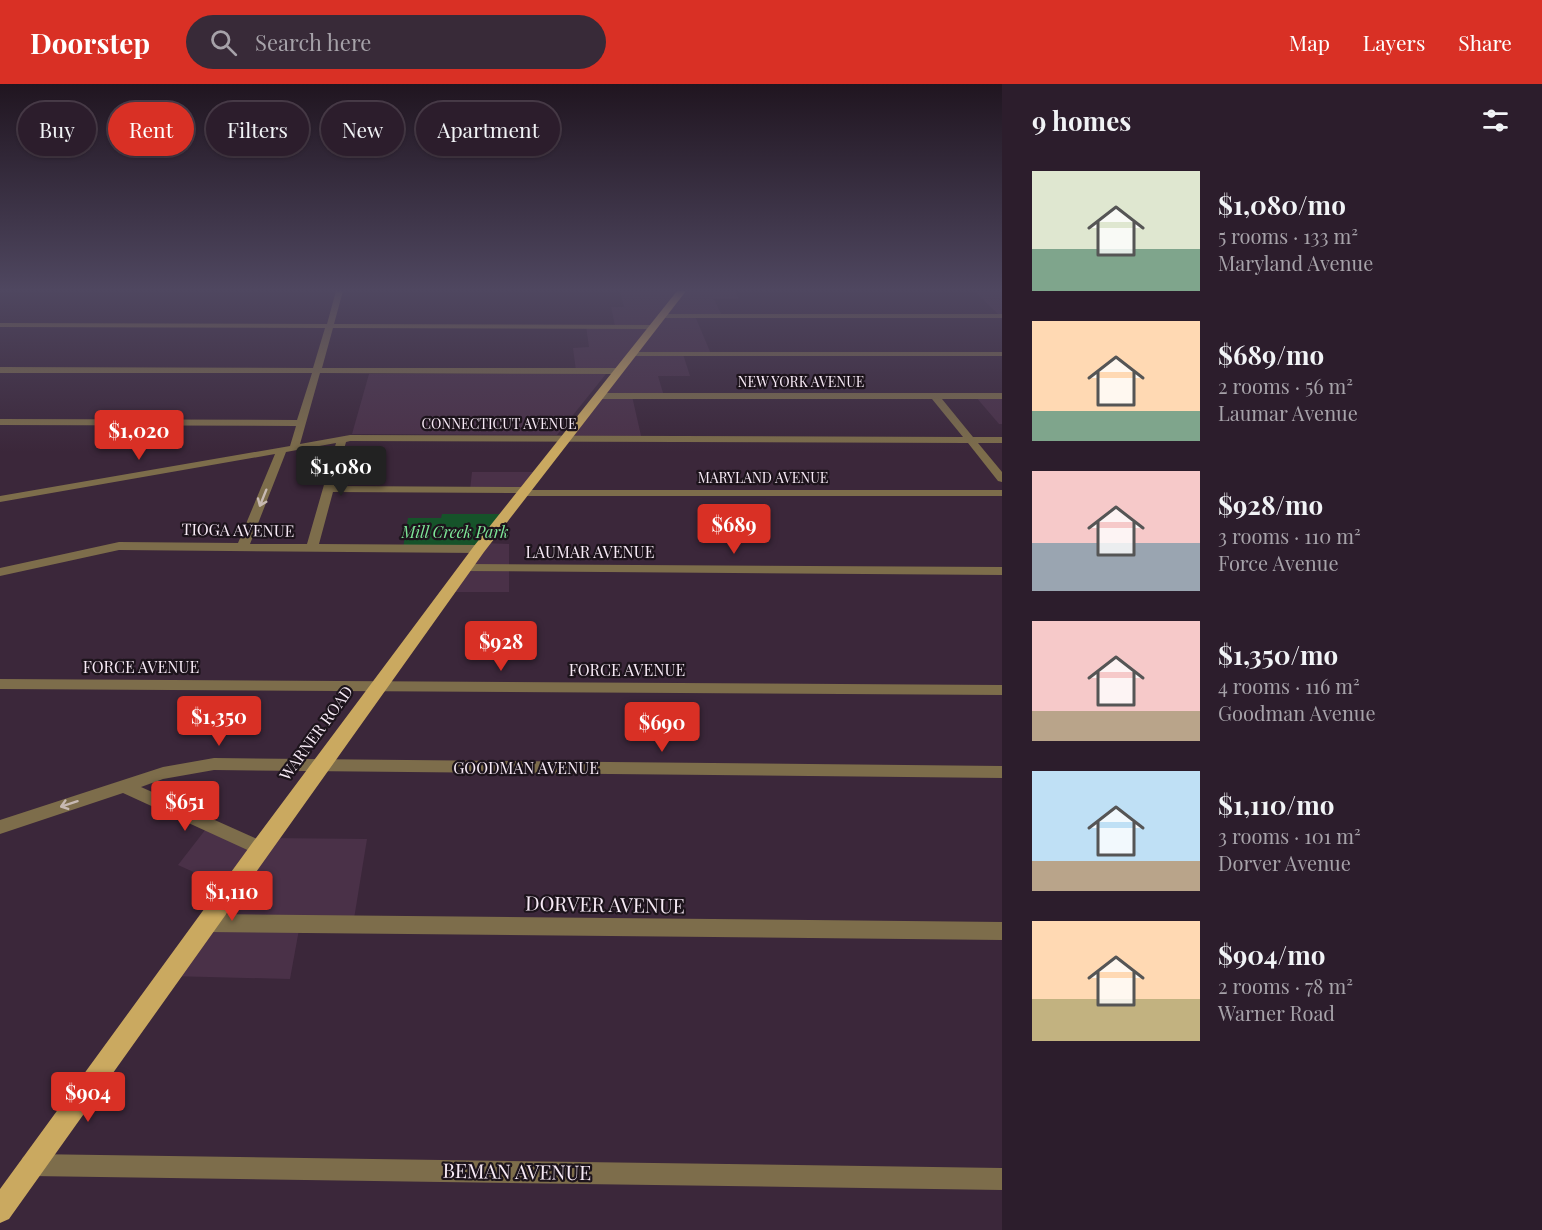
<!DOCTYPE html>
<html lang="en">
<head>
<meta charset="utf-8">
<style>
  :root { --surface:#2c1d2c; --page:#382a38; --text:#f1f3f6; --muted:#a6a2a9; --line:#483b48; --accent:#d93025 }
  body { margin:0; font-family:"Playfair Display",serif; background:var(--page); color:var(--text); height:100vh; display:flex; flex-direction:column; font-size:22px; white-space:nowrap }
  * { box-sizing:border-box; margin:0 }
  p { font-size:20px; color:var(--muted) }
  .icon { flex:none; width:33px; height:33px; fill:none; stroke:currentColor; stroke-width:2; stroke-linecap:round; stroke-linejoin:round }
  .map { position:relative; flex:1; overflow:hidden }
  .side { display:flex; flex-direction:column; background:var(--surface); width:540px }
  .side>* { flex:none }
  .banner { position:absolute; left:18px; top:18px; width:570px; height:54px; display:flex; gap:12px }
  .price { position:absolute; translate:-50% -51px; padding:0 14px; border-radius:6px; background:var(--accent); color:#fff; font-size:20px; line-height:39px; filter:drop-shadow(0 2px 3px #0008) }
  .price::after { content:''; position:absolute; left:50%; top:36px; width:18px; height:14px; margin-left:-9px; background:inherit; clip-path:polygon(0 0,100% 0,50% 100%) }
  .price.on { background:#222; color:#fff }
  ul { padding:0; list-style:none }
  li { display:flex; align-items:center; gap:18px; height:150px; padding:0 30px }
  li span { display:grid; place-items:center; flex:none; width:168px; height:120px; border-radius:0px; color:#555 }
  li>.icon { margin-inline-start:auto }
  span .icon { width:72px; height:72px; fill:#fffc; stroke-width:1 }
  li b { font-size:26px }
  h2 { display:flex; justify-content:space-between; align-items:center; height:72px; padding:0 30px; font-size:26px }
  .pill { padding:0 21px; border-radius:27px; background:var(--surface); box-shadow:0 2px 4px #0004,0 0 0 2px var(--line); font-size:21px; line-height:54px }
  .pill.on { background:var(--accent); color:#fff }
  header { display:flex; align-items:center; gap:36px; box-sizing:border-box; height:84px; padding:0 30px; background:var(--accent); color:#fff }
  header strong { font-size:28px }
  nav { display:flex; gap:33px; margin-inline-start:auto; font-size:21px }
  .search { width:420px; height:54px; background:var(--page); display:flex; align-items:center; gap:15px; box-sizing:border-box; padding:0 21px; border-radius:33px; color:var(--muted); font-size:22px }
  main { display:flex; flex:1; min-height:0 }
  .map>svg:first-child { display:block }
  .built { fill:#4a3148 }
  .green { fill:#16532a }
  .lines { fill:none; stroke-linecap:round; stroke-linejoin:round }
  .minor { fill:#7d6d4b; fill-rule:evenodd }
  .major { fill:#caa960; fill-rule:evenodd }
  .oneway { stroke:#c7b9b2 }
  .labels { text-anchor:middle; stroke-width:4.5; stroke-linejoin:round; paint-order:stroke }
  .far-street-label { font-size:14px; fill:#f8ebf7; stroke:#1d141c }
  .street-label { font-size:16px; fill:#f8ebf7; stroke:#1d141c }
  .park-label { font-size:16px; font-style:italic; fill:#7ee798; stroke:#1d141c }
  .near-street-label { font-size:20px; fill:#f8ebf7; stroke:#1d141c }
</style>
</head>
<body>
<header>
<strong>Doorstep</strong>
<div class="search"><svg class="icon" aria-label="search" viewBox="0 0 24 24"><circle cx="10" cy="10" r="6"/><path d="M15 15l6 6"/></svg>Search here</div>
<nav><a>Map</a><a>Layers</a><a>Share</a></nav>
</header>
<main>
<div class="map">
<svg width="1002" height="1146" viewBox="0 0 1002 1146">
  <rect width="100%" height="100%" fill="#3b273a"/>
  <g class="built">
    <path d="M 620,207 L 735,207 L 739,215 L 714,215 L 722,232 L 695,232 L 711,270 L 683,270 L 690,292 L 658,292 L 664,312 L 632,312 L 642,356 L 564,356 L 618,288 L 576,287 L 573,264 L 589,263 L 586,242 L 615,242 L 611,223 L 624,223 Z"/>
    <path d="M 974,207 L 1002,207 L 1002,232 L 1000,232 Z"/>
    <path d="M 369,290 L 606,290 L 557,351 L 352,350 Z"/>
    <path d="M 975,312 L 1002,312 L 1002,340 L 999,340 Z"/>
    <path d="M 472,388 L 540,388 L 526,406 L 470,406 Z"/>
    <path d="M 483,459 L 509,460 L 509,508 L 448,508 Z"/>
    <path d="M 209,741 L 259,764 L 267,754 L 367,755 L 353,841 L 300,840 L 290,895 L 170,892 L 231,805 L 178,781 Z"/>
  </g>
  <path class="green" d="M 442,430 L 507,430 L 479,465 L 403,464 L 408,434 L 441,434 Z"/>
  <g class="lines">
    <g class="minor">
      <path d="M 336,207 L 343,207 L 334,240 L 654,241 L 658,243 L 654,245 L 333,244 L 322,284 L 619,284 L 623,287 L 619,290 L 320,289 L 300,360 L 350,351 L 963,353 L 932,315 L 600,315 L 596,312 L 600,309 L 1002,309 L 1002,315 L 942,315 L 973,353 L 1002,353 L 1002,359 L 978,359 L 1002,388 L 1002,398 L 998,397 L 968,359 L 350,357 L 346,358 L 334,402 L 526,403 L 531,406 L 1002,406 L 1002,412 L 524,412 L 519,409 L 333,408 L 319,460 L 479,461 L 485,465 L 479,469 L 119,466 L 0,492 L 0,484 L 119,458 L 238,459 L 275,370 L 0,418 L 0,412 L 290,362 L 296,342 L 0,341 L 0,335 L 297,336 L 312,289 L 0,289 L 0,283 L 313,284 L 325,244 L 0,243 L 0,239 L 327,240 ZM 336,359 L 307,460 L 250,460 L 286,368 Z"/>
      <path d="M 663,230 L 1002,230 L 1002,234 L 660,234 L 659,232 Z"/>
      <rect x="631" y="268" width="371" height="4"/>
      <path d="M 465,480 L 1002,483 L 1002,491 L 461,487 L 459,484 L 461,481 Z"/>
      <path d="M 0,595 L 1002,601 L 1002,611 L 0,605 Z"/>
      <path d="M 214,674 L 1002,682 L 1002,694 L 214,686 L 163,695 L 141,703 L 266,759 L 268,764 L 266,769 L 260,772 L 254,769 L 123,709 L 0,750 L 0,736 L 163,683 Z"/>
      <path d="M 208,830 L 1002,838 L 1002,856 L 208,848 L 202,845 L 199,839 L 202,833 Z"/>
      <path d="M 31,1070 L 1002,1084 L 1002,1106 L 31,1092 L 23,1089 L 20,1081 L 23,1073 Z"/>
    </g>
    <path class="major" d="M 677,207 L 686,207 L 484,468 L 9,1135 L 0,1139 L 0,1105 L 253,758 L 474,462 Z"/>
  </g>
  <defs><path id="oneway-shaft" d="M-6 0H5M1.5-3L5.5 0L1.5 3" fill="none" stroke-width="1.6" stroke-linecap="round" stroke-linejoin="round" transform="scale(1.5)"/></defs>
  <g class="oneway">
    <use href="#oneway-shaft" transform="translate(263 414) rotate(112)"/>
    <use href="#oneway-shaft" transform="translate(69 720) rotate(162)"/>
  </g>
  <linearGradient id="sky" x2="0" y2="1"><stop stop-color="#201520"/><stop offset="0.56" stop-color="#4f4760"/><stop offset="1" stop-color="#4f4760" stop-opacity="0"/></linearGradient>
  <rect width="1002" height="368" fill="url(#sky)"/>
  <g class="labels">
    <g class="far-street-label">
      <text x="801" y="303">NEW YORK AVENUE</text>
      <text x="499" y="345">CONNECTICUT AVENUE</text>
      <text x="763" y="399">MARYLAND AVENUE</text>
    </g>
    <g class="street-label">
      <text transform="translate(238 446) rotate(1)" y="6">TIOGA AVENUE</text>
      <text x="590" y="474">LAUMAR AVENUE</text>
      <text x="141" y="589">FORCE AVENUE</text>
      <text x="627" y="592">FORCE AVENUE</text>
      <text transform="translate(316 649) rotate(-54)" y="6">WARNER ROAD</text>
      <text x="526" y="690">GOODMAN AVENUE</text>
    </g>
    <g class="park-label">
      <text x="455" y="454">Mill Creek Park</text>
    </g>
    <g class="near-street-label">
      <text transform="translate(605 821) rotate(1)" y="7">DORVER AVENUE</text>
      <text transform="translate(517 1088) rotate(1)" y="7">BEMAN AVENUE</text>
    </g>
  </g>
</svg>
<b class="price" style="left:139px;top:377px">$1,020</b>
<b class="price on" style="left:341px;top:413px">$1,080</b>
<b class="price" style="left:734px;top:471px">$689</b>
<b class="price" style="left:501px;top:588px">$928</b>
<b class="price" style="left:219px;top:663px">$1,350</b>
<b class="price" style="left:662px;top:669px">$690</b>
<b class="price" style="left:185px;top:748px">$651</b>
<b class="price" style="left:232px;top:838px">$1,110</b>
<b class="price" style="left:88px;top:1039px">$904</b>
<div class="banner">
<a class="pill">Buy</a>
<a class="pill on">Rent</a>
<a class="pill">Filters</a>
<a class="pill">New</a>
<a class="pill">Apartment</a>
</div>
</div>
<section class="side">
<h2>9 homes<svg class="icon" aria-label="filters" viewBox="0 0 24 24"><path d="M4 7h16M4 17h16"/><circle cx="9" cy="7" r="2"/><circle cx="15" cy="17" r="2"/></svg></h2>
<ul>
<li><span style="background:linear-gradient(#dfe7d0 65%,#7fa58c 0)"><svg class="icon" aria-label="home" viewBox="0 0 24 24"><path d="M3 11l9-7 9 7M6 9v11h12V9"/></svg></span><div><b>$1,080/mo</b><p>5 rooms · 133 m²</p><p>Maryland Avenue</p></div></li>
<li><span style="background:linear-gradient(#ffd9b3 75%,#7fa58c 0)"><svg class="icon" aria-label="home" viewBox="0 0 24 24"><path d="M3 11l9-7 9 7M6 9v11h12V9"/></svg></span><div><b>$689/mo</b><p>2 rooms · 56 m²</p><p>Laumar Avenue</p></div></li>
<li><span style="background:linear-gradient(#f6c9c9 60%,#9aa5b1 0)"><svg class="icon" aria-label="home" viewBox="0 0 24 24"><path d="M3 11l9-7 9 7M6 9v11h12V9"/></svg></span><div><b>$928/mo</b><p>3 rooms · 110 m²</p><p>Force Avenue</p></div></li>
<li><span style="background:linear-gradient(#f6c9c9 75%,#b9a48a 0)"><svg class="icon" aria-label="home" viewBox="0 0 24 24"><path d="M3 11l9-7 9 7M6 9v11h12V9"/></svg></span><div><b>$1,350/mo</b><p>4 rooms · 116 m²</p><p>Goodman Avenue</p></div></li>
<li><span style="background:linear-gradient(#bfe0f5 75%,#b9a48a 0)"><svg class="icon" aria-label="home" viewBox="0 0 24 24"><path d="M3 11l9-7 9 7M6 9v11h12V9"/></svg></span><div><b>$1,110/mo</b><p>3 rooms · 101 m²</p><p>Dorver Avenue</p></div></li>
<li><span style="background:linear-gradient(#ffd9b3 65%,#c2b280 0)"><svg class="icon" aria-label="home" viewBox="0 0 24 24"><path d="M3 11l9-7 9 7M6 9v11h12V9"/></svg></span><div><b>$904/mo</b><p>2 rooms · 78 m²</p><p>Warner Road</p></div></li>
</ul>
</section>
</main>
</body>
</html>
